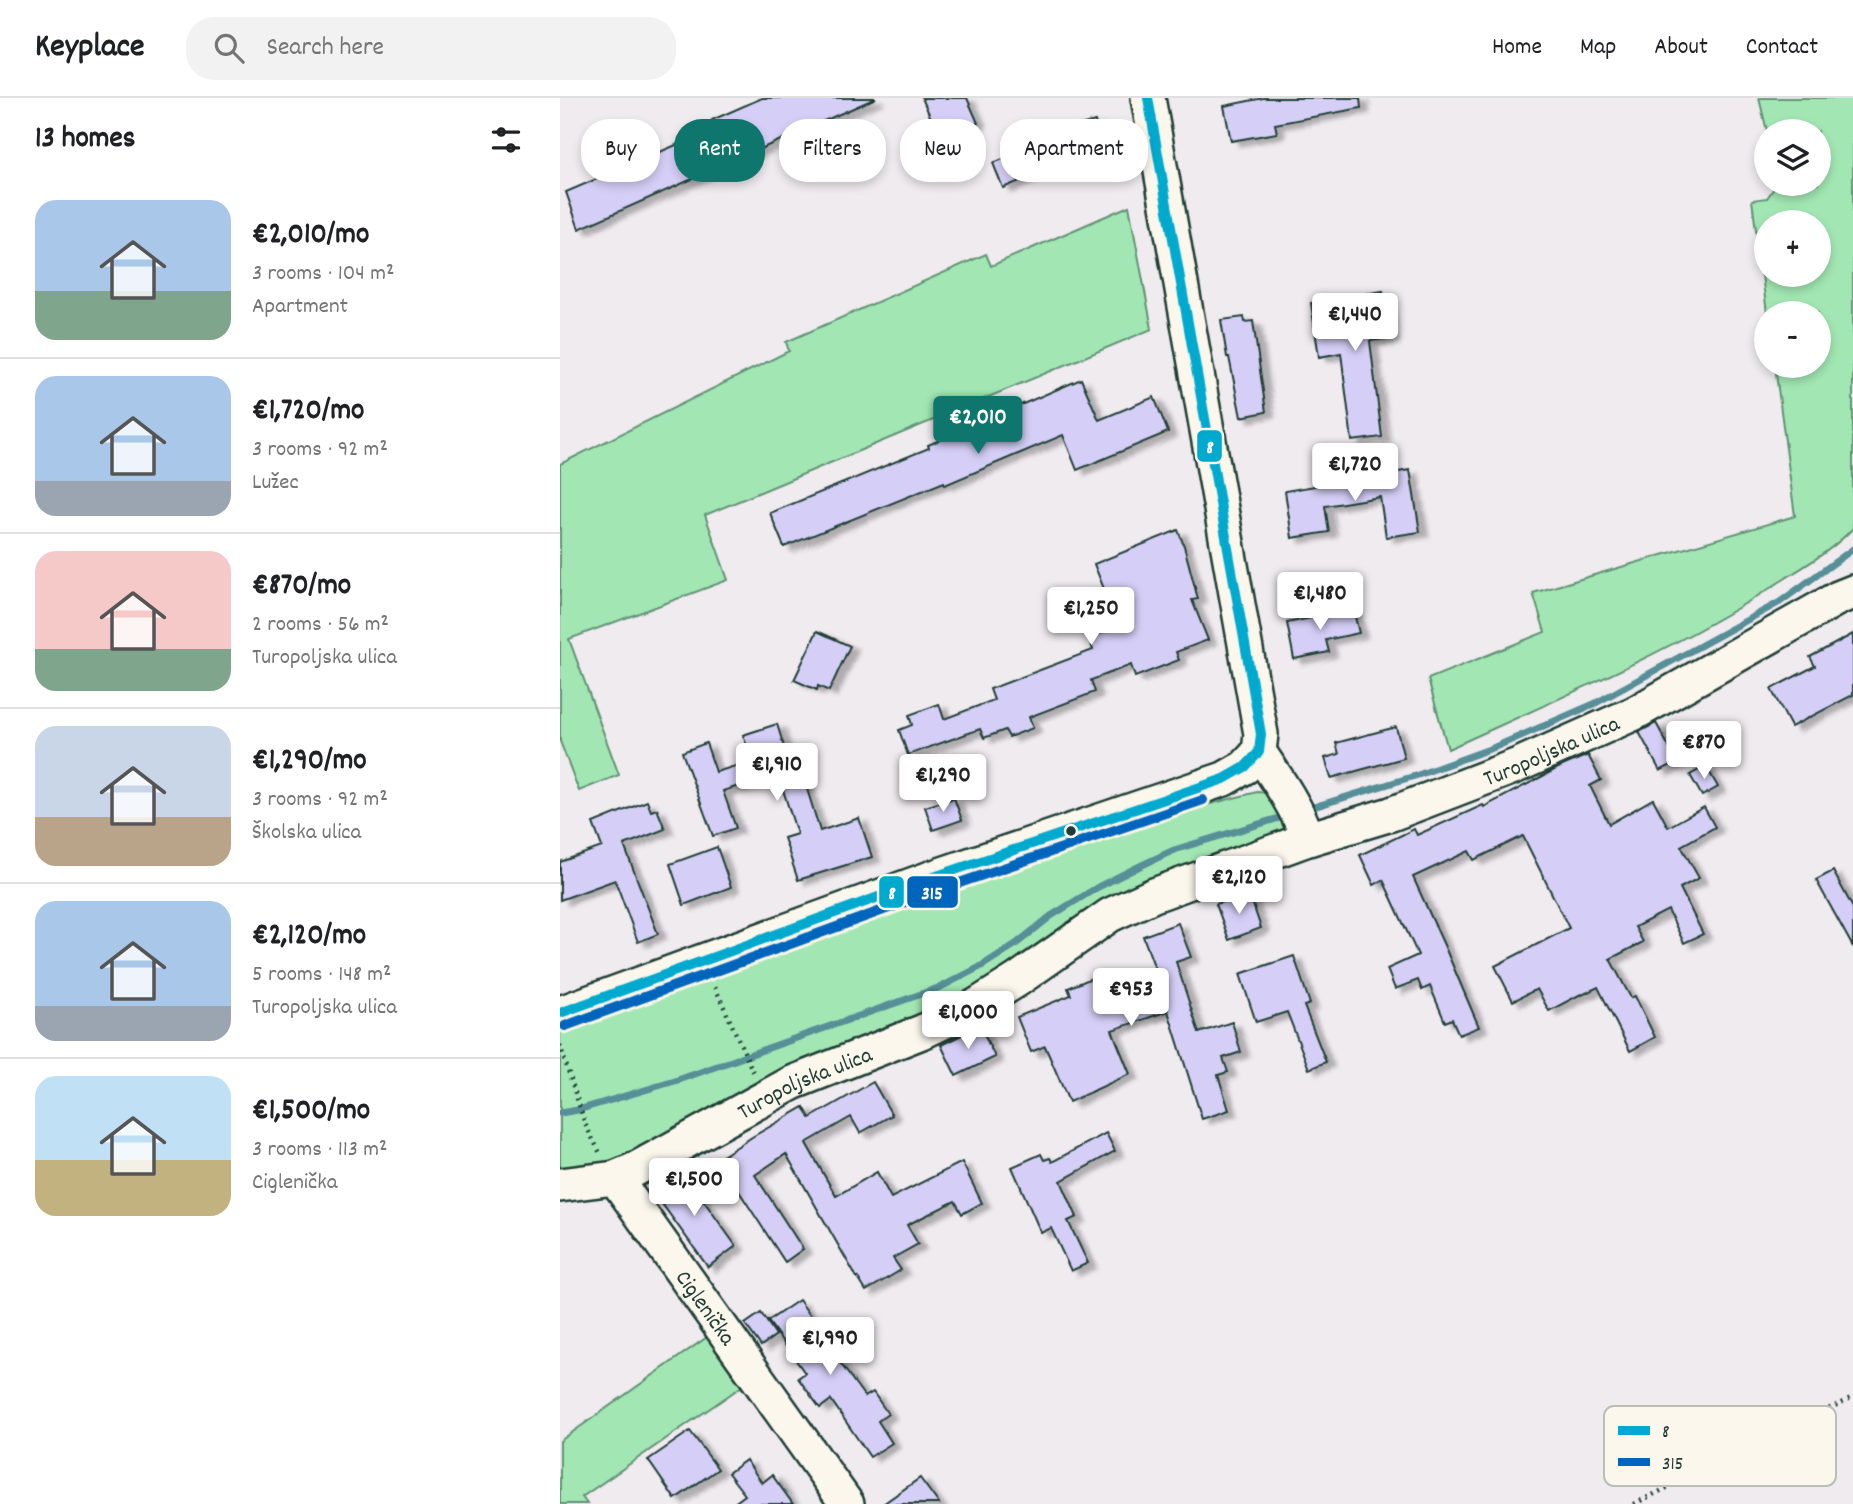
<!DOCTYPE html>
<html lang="en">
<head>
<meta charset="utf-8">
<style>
  :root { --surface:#fff; --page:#f2f2f2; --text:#202124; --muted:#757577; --line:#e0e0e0; --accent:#0f766e }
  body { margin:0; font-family:Dekko,sans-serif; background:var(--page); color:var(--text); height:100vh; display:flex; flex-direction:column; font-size:26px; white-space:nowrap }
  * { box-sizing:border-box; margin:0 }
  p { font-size:23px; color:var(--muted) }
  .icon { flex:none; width:38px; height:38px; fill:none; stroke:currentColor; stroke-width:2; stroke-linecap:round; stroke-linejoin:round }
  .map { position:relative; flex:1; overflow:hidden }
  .side { display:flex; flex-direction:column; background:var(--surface); width:560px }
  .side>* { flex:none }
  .banner { position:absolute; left:21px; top:21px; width:665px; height:63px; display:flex; gap:14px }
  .fabs { position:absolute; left:1194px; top:21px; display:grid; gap:14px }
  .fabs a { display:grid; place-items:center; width:77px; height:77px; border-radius:50%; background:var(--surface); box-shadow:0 4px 10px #0003; font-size:35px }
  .price { position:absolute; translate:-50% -60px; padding:0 16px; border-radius:7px; background:#fff; color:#222; font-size:23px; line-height:46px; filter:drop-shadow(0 2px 4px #0008) }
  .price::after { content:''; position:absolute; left:50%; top:42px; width:21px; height:16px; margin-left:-10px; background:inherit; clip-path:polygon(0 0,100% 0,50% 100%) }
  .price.on { background:var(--accent); color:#fff }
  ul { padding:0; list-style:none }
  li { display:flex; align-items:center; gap:21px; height:175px; padding:0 35px }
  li+li { border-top:2px solid var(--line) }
  li span { display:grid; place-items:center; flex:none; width:196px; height:140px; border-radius:21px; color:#555 }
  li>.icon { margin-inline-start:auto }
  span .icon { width:84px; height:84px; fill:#fffc; stroke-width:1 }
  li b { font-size:30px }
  h2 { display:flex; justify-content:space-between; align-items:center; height:84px; padding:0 35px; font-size:30px }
  .tag { padding:0 24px; border-radius:28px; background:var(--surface); box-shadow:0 4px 10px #0003; font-size:24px; line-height:63px }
  .tag.on { background:var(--accent); color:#fff }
  header { display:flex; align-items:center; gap:42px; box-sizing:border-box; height:98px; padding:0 35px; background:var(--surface); border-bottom:2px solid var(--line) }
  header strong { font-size:33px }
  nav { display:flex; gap:38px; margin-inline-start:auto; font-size:24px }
  .search { width:490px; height:63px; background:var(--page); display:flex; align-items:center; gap:18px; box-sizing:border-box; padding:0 24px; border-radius:28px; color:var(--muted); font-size:26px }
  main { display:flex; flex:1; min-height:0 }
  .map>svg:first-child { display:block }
  .green { fill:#a2e7b3; stroke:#609274; stroke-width:2; fill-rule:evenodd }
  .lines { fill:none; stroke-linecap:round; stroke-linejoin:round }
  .stream { stroke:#568f97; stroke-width:7 }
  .building { fill:#d5cff7; stroke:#1f3d34; stroke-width:2; filter:url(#shadow) }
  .minor-casing { stroke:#1f3d34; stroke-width:38 }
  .path { stroke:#1f3d34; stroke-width:4.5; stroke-dasharray:2 5; stroke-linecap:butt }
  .minor { stroke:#fbf7ec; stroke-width:33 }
  .bus-1-casing { stroke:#fbf7ec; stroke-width:16 }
  .bus-2-casing { stroke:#fbf7ec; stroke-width:16 }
  .bus-1 { stroke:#00a9ce; stroke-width:10 }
  .bus-2 { stroke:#0065bd; stroke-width:10 }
  .bus-dot { fill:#1f3d34; stroke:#fbf7ec; stroke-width:2.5 }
  .labels { text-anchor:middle; stroke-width:5; stroke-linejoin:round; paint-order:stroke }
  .street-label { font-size:23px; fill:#1f3d34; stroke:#fbf7ec }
  .key { fill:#fbf7ec; stroke:#b9bfb5; stroke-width:2 }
  .key-label { font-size:19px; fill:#1f3d34 }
  .line-badge { stroke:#fbf7ec; stroke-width:2.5 }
  .badge-label { font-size:19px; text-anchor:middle; font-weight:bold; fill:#fff }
</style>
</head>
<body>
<header>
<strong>Keyplace</strong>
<div class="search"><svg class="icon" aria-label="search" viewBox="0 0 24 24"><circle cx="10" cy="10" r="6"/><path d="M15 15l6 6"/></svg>Search here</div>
<nav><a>Home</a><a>Map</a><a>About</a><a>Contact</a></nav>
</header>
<main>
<section class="side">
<h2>13 homes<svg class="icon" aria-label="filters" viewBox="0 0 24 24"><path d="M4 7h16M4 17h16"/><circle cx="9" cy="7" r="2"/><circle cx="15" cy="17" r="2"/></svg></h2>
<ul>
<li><span style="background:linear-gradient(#a9c7e8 65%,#7fa58c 0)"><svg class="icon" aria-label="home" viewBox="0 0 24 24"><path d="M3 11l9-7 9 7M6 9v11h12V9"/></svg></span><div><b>€2,010/mo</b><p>3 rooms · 104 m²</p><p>Apartment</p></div></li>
<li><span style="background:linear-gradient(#a9c7e8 75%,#9aa5b1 0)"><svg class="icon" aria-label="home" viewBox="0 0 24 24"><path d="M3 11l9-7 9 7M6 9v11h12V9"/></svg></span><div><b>€1,720/mo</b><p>3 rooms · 92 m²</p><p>Lužec</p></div></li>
<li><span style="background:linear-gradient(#f6c9c9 70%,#7fa58c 0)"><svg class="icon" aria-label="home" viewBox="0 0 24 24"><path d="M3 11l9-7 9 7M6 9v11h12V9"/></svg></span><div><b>€870/mo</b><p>2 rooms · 56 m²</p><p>Turopoljska ulica</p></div></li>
<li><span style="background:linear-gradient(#c9d6e8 65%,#b9a48a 0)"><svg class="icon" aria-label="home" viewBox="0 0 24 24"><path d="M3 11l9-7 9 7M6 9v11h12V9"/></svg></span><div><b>€1,290/mo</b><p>3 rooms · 92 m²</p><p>Školska ulica</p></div></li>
<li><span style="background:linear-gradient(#a9c7e8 75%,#9aa5b1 0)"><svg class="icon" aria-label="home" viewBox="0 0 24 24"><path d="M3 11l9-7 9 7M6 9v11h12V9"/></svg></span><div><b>€2,120/mo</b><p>5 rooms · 148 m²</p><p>Turopoljska ulica</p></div></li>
<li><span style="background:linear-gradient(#bfe0f5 60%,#c2b280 0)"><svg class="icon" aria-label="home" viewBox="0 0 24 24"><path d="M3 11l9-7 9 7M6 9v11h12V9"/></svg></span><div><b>€1,500/mo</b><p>3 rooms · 113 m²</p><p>Ciglenička</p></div></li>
</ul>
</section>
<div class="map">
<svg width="1293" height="1406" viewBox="0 0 1293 1406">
  <defs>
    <filter id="shadow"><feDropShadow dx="8" dy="4.5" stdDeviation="2" flood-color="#0004"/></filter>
  </defs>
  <rect width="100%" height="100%" fill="#f0ebef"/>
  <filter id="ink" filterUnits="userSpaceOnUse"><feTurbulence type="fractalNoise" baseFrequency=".0143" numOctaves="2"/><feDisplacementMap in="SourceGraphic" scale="14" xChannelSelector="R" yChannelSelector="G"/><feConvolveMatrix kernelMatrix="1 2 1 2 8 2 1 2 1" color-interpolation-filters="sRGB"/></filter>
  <g filter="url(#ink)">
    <g class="green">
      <path d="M 1199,0 L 1293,0 L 1293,430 C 1271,454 1239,471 1212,489 C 1110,554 998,601 888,651 L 868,581 L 985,534 L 973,495 L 1235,418 L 1215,268 L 1258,268 L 1258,215 L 1207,215 L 1192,102 L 1207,100 L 1217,86 L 1258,86 L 1258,33 L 1207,33 ZM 1258,124 L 1258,177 L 1206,177 L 1206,124 Z"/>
      <path d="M 569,108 L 592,231 L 145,417 L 168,482 L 9,541 L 59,677 L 19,693 L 0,643 L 0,366 L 229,253 L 226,244 L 426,156 L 431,168 Z"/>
      <path d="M 697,694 L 718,696 L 729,741 L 59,1065 L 0,1075 L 0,923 L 576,725 Z"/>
      <path d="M 150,1237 L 185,1286 L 22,1399 L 27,1406 L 0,1406 L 0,1343 Z"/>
    </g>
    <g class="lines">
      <g class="stream">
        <path d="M 747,711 L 858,677 L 935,649 L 1034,606 L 1220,504 L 1293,451"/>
        <path d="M 0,1015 L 18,1012 L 115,983 L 381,889 L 420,869 L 456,846 L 491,818 L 538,789 L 580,768 L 614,752 L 729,717"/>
      </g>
    </g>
    <g class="building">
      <path d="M 202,0 L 316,0 L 19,131 L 6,94 L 156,30 L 152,22 Z"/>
      <path d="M 362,0 L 407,0 L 418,25 L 380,41 Z"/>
      <path d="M 703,0 L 800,0 L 801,10 L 715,26 L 717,35 L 671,43 L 664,8 Z"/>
      <path d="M 535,23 L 544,59 L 511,67 L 508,55 L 471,70 L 474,77 L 443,90 L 433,65 L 503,37 L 502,32 Z"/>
      <path d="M 823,193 L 831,240 L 810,243 L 822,339 L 792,343 L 781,255 L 759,259 L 751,205 Z"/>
      <path d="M 684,219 L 685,224 L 693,223 L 706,314 L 681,319 L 669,259 L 667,259 L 661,222 Z"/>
      <path d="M 521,281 L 539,322 L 594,299 L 608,334 L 517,372 L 503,337 L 385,387 L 384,384 L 224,449 L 210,415 L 369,350 L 368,347 Z"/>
      <path d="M 850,372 L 860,434 L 826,439 L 820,399 L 765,408 L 769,434 L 732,440 L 725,393 Z"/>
      <path d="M 618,432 L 624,448 L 638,501 L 632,502 L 648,542 L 616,554 L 619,562 L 575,579 L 571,567 L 531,582 L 535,594 L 469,619 L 473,630 L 449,639 L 445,632 L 424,640 L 420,631 L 348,657 L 339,632 L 352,627 L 349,617 L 379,606 L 384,621 L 434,602 L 430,591 L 533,552 L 529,540 L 559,528 L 534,466 Z"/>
      <path d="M 793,511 L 799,535 L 766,542 L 769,554 L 734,561 L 727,525 Z"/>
      <path d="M 257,533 L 290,548 L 269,593 L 258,588 L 257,592 L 234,582 Z"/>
      <path d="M 1293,536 L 1293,597 L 1231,629 L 1211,591 L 1255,568 L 1250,559 Z"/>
      <path d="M 1096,625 L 1117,664 L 1100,673 L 1079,634 Z"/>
      <path d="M 217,626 L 225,652 L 234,649 L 260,733 L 299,720 L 312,759 L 238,782 L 224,740 L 237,736 L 218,676 L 163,693 L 176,730 L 153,738 L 122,654 L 146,645 L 156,674 L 192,663 L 183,637 Z"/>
      <path d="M 836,629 L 844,660 L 771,680 L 765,660 L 779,656 L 776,645 Z"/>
      <path d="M 1028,657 L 1041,682 L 1030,688 L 1049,726 L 1093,701 L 1108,729 L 1144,709 L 1155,729 L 1121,748 L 1139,780 L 1120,790 L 1143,836 L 1124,845 L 1108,812 L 1075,829 L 1083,844 L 1050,861 L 1071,900 L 1075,898 L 1095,939 L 1070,953 L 1038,889 L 1022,897 L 1021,896 L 989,913 L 977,891 L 953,903 L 935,868 L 1009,830 L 963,738 L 914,762 L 909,753 L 853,779 L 884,847 L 919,929 L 899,937 L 892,921 L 885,924 L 870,888 L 862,892 L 858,882 L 835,891 L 827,871 L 858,857 L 823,782 L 814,787 L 800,757 L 854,731 L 857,737 L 923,707 L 924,709 L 1000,669 Z"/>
      <path d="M 1146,668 L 1158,689 L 1142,698 L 1130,677 Z"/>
      <path d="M 394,700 L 402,722 L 373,732 L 365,709 Z"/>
      <path d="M 87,703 L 91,713 L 97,711 L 105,731 L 64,747 L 98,836 L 78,844 L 55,782 L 0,802 L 0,764 L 42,749 L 33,725 Z"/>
      <path d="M 157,749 L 171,789 L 124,807 L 110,766 Z"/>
      <path d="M 1273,773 L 1293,810 L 1293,849 L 1256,782 Z"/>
      <path d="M 689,795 L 701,830 L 669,842 L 656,806 Z"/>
      <path d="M 618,825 L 631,859 L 616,864 L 639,935 L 672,924 L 681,954 L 663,960 L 668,974 L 658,977 L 669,1012 L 642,1021 L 608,913 L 552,932 L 570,976 L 509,1004 L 485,948 L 471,954 L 457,919 L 511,897 L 508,890 L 541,876 L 548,892 L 597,876 L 583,838 Z"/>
      <path d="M 734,858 L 750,906 L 744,908 L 766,964 L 749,971 L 727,914 L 696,924 L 680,876 Z"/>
      <path d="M 420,928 L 435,959 L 396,978 L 381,947 Z"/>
      <path d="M 313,984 L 332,1017 L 300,1035 L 291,1019 L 246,1045 L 276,1098 L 317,1074 L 331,1100 L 402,1064 L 422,1105 L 402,1116 L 395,1103 L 347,1127 L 358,1146 L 333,1160 L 341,1172 L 306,1193 L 298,1180 L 297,1180 L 226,1056 L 195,1077 L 243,1151 L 225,1164 L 158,1061 L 192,1039 L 244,1009 L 250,1020 Z"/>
      <path d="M 546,1035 L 555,1053 L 501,1083 L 517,1119 L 508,1123 L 528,1165 L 511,1173 L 491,1130 L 481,1135 L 452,1069 L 481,1056 L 484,1062 L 490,1060 L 492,1064 Z"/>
      <path d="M 121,1071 L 176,1148 L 148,1169 L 92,1092 Z"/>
      <path d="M 239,1202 L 265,1238 L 262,1240 L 305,1299 L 313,1294 L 328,1316 L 318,1323 L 332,1345 L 310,1359 L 271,1302 L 260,1310 L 238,1280 L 245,1275 L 208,1223 Z"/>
      <path d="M 201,1215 L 216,1237 L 201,1248 L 185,1226 Z"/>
      <path d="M 130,1333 L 158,1371 L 115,1401 L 88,1362 Z"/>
      <path d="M 186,1362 L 202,1385 L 212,1377 L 233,1406 L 173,1406 L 185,1397 L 168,1375 Z"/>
      <path d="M 360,1380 L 379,1406 L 323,1406 Z"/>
    </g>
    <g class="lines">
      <g class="minor-casing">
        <g id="minor">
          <path d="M 588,0 L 701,636 L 699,654"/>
          <path id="s1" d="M 699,654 C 718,682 737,709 748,741 L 831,716 L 956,668 L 1075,615 L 1278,500 L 1293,494"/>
          <path d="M 0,915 L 368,781 L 664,681 L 685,669 L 699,654"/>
          <path id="s2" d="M 55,1080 L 287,1406"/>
          <path id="s3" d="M 0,1087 L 55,1080 L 74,1072 L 232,985 L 364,933 L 414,909 L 457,882 L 550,817 L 594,797 L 748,741"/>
        </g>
      </g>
      <g class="path">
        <path d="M 155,889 L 194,976"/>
        <path d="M 0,947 L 25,1026 L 40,1055"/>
        <path d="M 1074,1406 L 1293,1299"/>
      </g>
      <use href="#minor" class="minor"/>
      <g class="bus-1-casing">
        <path id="bus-1" d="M 0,915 L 368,781 L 664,681 L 685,669 L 699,654 L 701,636 L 588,0"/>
      </g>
      <g class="bus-2-casing">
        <path id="bus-2" d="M 5,928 L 373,794 L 643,702"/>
      </g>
      <use href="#bus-1" class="bus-1"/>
      <use href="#bus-2" class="bus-2"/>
    </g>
  </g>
  <circle class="bus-dot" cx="511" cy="733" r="6"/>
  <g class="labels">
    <g class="street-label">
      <text dy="8" stroke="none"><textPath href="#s1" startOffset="359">Turopoljska ulica</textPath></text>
      <text dy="8" stroke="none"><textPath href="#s3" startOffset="268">Turopoljska ulica</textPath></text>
      <text dy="8" stroke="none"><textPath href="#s2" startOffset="158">Ciglenička</textPath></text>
    </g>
  </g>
  <rect x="1044" y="1308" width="232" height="80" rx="10" class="key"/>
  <rect x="1058" y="1328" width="32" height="9" fill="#00a9ce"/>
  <rect x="1058" y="1360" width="32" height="8" fill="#0065bd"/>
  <g class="key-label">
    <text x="1102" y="1339">8</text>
    <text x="1102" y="1371">315</text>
  </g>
  <g class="line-badge">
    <rect x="636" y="331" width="27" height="34" rx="7" fill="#00a9ce"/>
    <rect x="318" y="777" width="27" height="34" rx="7" fill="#00a9ce"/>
    <rect x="346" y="777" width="53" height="34" rx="7" fill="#0065bd"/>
  </g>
  <g class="badge-label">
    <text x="650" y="355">8</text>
    <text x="332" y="801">8</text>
    <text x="372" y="801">315</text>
  </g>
</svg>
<div class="fabs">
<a><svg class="icon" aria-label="layers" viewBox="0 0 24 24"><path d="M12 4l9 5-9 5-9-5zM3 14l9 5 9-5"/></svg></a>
<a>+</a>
<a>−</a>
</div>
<b class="price" style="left:795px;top:255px">€1,440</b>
<b class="price on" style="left:418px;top:358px">€2,010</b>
<b class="price" style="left:795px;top:405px">€1,720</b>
<b class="price" style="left:760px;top:534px">€1,480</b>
<b class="price" style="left:531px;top:549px">€1,250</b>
<b class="price" style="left:1144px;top:683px">€870</b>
<b class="price" style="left:217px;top:705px">€1,910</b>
<b class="price" style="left:383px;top:716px">€1,290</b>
<b class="price" style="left:679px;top:818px">€2,120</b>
<b class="price" style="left:571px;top:930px">€953</b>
<b class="price" style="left:408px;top:953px">€1,000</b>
<b class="price" style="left:134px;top:1120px">€1,500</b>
<b class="price" style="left:270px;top:1279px">€1,990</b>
<div class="banner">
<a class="tag">Buy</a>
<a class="tag on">Rent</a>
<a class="tag">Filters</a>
<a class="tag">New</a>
<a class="tag">Apartment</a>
</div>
</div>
</main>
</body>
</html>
